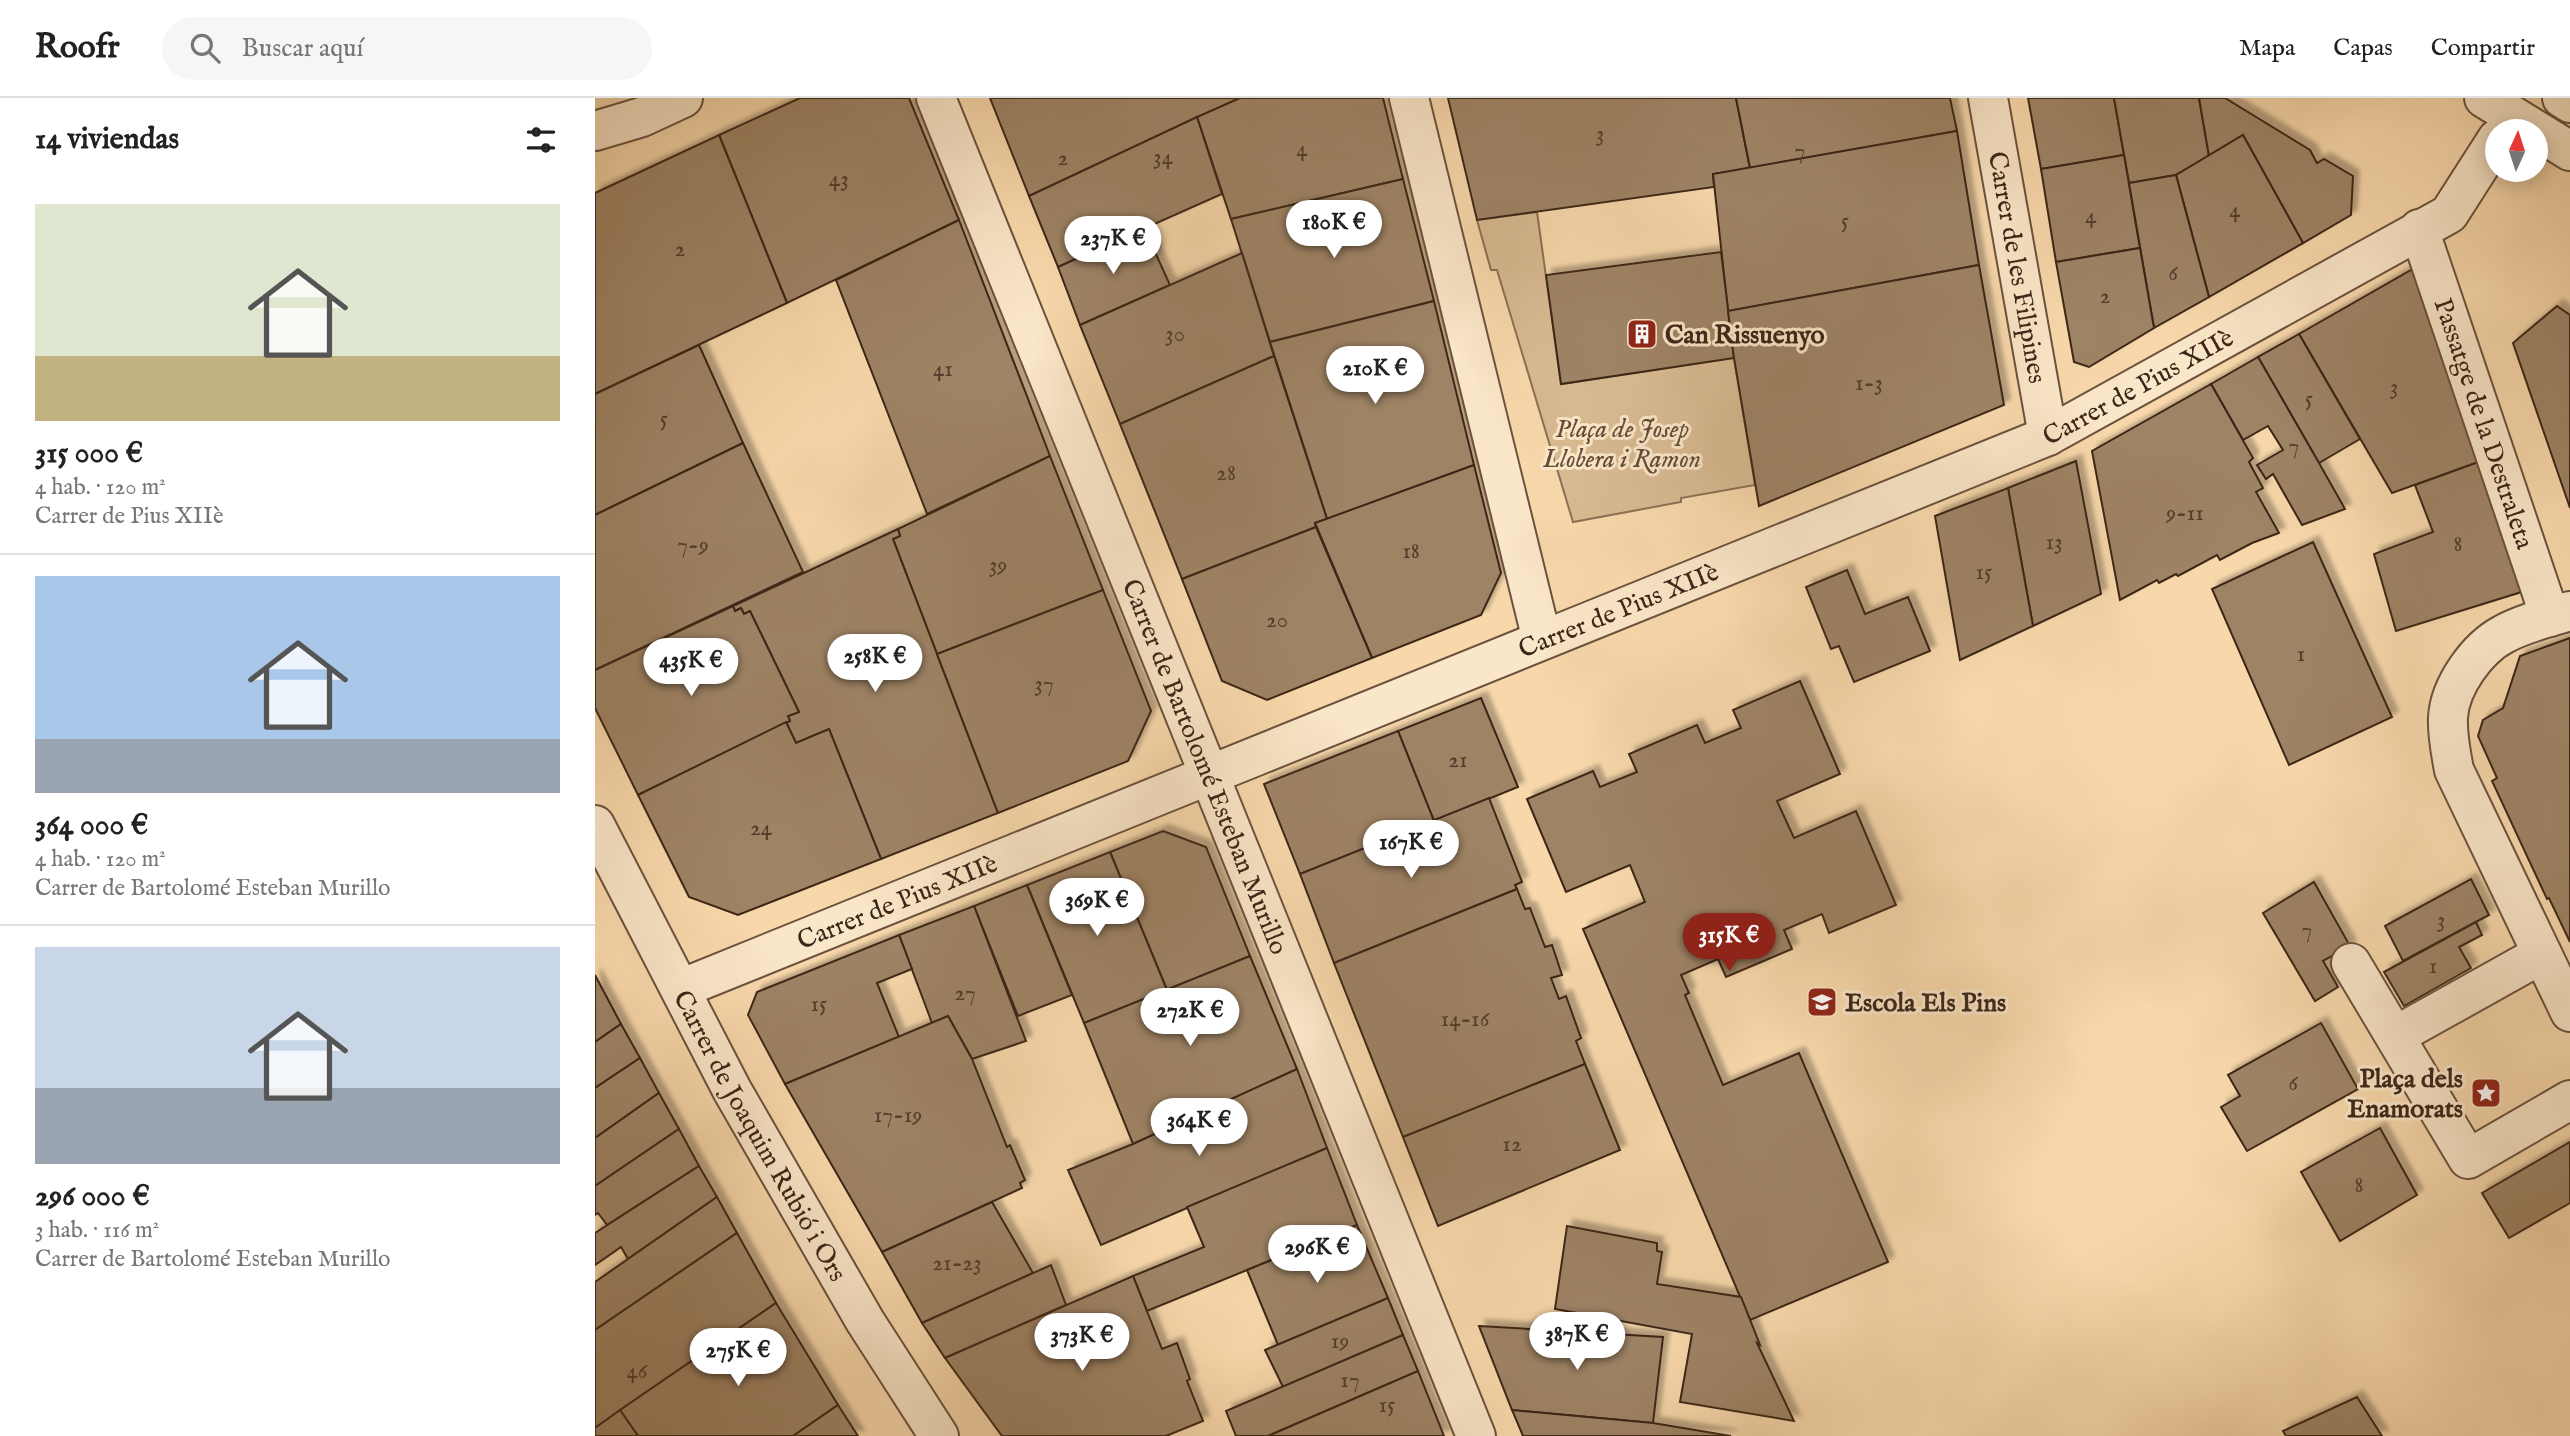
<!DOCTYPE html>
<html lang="es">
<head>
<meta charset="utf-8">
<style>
  :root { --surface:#fff; --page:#f6f6f6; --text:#222; --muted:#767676; --line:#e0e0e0; --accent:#8f2418 }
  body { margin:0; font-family:"IM FELL English",serif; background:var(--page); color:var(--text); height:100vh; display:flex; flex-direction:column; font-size:26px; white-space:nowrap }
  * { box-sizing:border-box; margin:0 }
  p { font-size:23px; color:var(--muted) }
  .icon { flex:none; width:38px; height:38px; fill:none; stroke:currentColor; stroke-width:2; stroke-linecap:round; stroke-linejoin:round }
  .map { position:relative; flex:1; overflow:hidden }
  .drawer { display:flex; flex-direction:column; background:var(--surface); width:595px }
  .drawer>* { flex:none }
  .needle { width:46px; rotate:3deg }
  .controls { position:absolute; left:1890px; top:21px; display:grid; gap:14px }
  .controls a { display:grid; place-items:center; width:63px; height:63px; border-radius:50%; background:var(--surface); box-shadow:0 4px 18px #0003; font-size:35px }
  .price { position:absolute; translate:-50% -60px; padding:0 16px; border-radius:24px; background:#fff; color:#222; font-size:23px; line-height:46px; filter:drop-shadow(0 2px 4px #0008) }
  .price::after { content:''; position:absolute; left:50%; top:42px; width:21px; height:16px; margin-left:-10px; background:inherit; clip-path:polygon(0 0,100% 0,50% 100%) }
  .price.selected { background:var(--accent); color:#fff }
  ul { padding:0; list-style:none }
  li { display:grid; align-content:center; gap:14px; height:371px; padding:0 35px }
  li+li { border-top:2px solid var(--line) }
  li span { display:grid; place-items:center; height:217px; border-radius:0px; color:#555 }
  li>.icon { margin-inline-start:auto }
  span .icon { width:126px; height:126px; fill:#fffc; stroke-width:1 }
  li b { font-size:30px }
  h2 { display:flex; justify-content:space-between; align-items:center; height:84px; padding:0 35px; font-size:30px }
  header { display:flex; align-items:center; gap:42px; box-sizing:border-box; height:98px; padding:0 35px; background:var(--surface); border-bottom:2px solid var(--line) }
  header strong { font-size:33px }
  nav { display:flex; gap:38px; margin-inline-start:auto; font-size:24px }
  .search { width:490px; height:63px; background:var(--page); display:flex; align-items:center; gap:18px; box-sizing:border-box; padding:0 24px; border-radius:38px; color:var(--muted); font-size:26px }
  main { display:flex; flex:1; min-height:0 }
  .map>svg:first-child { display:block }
  .green { fill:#d8ba92; stroke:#8a7056; stroke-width:2 }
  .building { fill:#9e8365; stroke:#3c2619; stroke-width:2; filter:url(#shadow) }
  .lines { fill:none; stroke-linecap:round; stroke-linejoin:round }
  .minor-casing { stroke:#6b523e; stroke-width:42 }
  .minor { stroke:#fae6c8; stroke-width:38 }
  .labels { text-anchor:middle; stroke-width:6; stroke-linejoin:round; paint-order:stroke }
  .number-label { font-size:23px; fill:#543d2c }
  .street-label { font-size:26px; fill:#3c2619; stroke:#fae6c8 }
  .poi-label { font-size:26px; font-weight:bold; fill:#3c2619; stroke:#fae6c8; text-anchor:start }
  .park-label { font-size:26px; font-style:italic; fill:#634b37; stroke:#fae6c8 }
</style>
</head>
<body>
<header>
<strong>Roofr</strong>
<div class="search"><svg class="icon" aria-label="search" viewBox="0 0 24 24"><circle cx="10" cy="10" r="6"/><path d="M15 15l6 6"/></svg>Buscar aquí</div>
<nav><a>Mapa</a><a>Capas</a><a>Compartir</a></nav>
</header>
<main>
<section class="drawer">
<h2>14 viviendas<svg class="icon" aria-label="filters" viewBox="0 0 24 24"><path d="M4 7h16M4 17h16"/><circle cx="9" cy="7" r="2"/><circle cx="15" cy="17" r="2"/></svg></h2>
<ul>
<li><span style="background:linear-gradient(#dfe7d0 70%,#c2b280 0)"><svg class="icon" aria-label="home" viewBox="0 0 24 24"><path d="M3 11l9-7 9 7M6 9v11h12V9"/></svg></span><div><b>315 000 €</b><p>4 hab. · 120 m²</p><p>Carrer de Pius XIIè</p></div></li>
<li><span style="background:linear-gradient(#a9c7e8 75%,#9aa5b1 0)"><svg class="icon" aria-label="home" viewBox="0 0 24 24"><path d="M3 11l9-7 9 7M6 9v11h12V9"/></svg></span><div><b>364 000 €</b><p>4 hab. · 120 m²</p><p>Carrer de Bartolomé Esteban Murillo</p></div></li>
<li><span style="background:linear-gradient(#c9d6e8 65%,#9aa5b1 0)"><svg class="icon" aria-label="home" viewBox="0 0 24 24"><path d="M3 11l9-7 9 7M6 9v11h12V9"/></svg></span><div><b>296 000 €</b><p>3 hab. · 116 m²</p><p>Carrer de Bartolomé Esteban Murillo</p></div></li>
</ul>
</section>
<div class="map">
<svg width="1975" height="1338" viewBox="0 0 1975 1338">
  <defs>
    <filter id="shadow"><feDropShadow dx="6" dy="-6" stdDeviation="2" flood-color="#0004"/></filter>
  </defs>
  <rect width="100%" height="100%" fill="#f8d8ab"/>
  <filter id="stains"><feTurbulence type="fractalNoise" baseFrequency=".00286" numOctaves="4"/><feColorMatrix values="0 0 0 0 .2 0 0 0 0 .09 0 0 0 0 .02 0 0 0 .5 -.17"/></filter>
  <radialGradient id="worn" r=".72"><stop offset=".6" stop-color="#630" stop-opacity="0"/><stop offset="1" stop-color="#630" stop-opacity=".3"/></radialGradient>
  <path class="green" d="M 942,114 L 966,286 L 1139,260 L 1160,387 L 1086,400 L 1086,404 L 978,424 L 902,172 L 896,172 L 882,122 Z"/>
  <g class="building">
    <path d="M 205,0 L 314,0 L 364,122 L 192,205 L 124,37 Z"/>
    <path d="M 395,0 L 645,0 L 434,98 Z"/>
    <path d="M 645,0 L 788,0 L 808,81 L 636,121 L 602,19 Z"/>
    <path d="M 853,0 L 1141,0 L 1155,70 L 1118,76 L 1119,89 L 882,122 Z"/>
    <path d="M 1141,0 L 1355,0 L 1362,33 L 1155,70 Z"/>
    <path d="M 1433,0 L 1519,0 L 1529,57 L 1446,71 Z"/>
    <path d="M 1519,0 L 1604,0 L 1614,58 L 1581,77 L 1534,85 Z"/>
    <path d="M 1604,0 L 1630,0 L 1715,52 L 1722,65 L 1729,61 L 1758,78 L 1756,117 L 1708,145 L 1648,37 L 1614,58 Z"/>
    <path d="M 602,19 L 627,96 L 463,169 L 434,98 Z"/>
    <path d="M 1362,33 L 1384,167 L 1133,213 L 1118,76 Z"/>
    <path d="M 124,37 L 192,205 L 0,296 L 0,95 Z"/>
    <path d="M 1648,37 L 1708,145 L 1614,199 L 1581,77 Z"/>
    <path d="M 1529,57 L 1545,150 L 1461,164 L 1446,71 Z"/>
    <path d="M 1581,77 L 1614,199 L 1559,230 L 1534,85 Z"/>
    <path d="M 808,81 L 839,203 L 675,244 L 636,121 Z"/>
    <path d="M 364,122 L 455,358 L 332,416 L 241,182 Z"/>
    <path d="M 549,130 L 575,187 L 485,227 L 463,169 Z"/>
    <path d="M 1545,150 L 1559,230 L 1494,269 L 1479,264 L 1461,164 Z"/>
    <path d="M 1126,154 L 1139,260 L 966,286 L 951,177 Z"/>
    <path d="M 647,155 L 679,258 L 525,326 L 485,227 Z"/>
    <path d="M 1384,167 L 1409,307 L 1164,408 L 1139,260 L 1133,213 Z"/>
    <path d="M 1823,168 L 1889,362 L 1797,395 L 1704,236 Z"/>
    <path d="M 839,203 L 879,367 L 732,421 L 675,244 Z"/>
    <path d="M 1962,208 L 1975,217 L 1975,410 L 1918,245 Z"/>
    <path d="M 1704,236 L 1765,341 L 1724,365 L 1663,259 Z"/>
    <path d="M 104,247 L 148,345 L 0,417 L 0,296 Z"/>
    <path d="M 679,258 L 732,421 L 720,425 L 721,429 L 587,481 L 525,326 Z"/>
    <path d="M 1663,259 L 1724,365 L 1750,411 L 1707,427 L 1678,376 L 1671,381 L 1662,367 L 1688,352 L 1673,328 L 1648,342 L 1616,286 Z"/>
    <path d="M 1616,286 L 1658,360 L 1654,364 L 1668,390 L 1661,394 L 1684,435 L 1657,445 L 1625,462 L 1622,457 L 1583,478 L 1581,476 L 1564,485 L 1562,482 L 1525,502 L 1497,353 Z"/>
    <path d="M 148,345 L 208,474 L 0,572 L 0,417 Z"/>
    <path d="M 455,358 L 508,492 L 342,556 L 298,441 L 305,438 L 303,431 Z"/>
    <path d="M 1889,362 L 1933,492 L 1801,533 L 1779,456 L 1838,434 L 1820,387 Z"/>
    <path d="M 1481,363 L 1506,496 L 1438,528 L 1413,390 Z"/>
    <path d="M 879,367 L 906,475 L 886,517 L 777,560 L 720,425 Z"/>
    <path d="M 1413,390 L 1438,528 L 1365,562 L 1340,418 Z"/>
    <path d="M 721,429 L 777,560 L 672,602 L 627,583 L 587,481 Z"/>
    <path d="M 303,431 L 305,438 L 298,441 L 403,715 L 286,761 L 234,631 L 201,645 L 191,624 L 195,623 L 193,618 L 204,614 L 155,513 L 149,516 L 146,510 L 140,513 L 138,508 Z"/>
    <path d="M 1718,444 L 1797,619 L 1694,667 L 1617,491 Z"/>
    <path d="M 1252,472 L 1270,516 L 1313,499 L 1335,553 L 1259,584 L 1244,548 L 1236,551 L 1211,489 Z"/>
    <path d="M 508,492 L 556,613 L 533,663 L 403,715 L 342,556 Z"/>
    <path d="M 138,508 L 140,513 L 146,510 L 149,516 L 155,513 L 204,614 L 193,618 L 195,623 L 43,697 L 0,610 L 0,572 Z"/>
    <path d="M 1975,540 L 1975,844 L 1954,800 L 1952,801 L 1897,683 L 1902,680 L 1883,638 L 1888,622 L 1908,610 L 1925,558 Z"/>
    <path d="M 1205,583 L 1245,676 L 1182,703 L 1199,740 L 1261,713 L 1301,807 L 1234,835 L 1227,816 L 1189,832 L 1197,851 L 1131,879 L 1123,861 L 1086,877 L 1094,895 L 1090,897 L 1128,987 L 1204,955 L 1293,1164 L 1155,1222 L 988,831 L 1050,804 L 1035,767 L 971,794 L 932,701 L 998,673 L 1005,689 L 1042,674 L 1034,656 L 1102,627 L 1110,645 L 1146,630 L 1138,612 Z"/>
    <path d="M 886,600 L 923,689 L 839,723 L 803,633 Z"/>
    <path d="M 191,624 L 201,645 L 234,631 L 286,761 L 143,817 L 94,799 L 43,697 Z"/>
    <path d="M 803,633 L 839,723 L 705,776 L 669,686 Z"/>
    <path d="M 894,700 L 927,784 L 920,787 L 922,791 L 739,865 L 705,776 Z"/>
    <path d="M 568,733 L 611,749 L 655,858 L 572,892 L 515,754 Z"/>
    <path d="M 515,754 L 572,892 L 489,925 L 432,787 Z"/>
    <path d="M 1876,781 L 1894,817 L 1808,863 L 1790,828 Z"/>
    <path d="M 1719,784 L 1755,848 L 1728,863 L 1743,889 L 1720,903 L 1668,815 Z"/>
    <path d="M 432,787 L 477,897 L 423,918 L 379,808 Z"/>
    <path d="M 922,791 L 930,811 L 935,810 L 950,849 L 957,847 L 967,877 L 956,880 L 964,901 L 971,898 L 986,940 L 981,943 L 990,966 L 808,1039 L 739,865 Z"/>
    <path d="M 379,808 L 431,943 L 377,961 L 353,918 L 337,925 L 304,837 Z"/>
    <path d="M 1881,824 L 1887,837 L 1864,849 L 1876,870 L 1809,908 L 1789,874 Z"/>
    <path d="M 304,837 L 317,871 L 282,885 L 304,939 L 190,986 L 153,917 L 162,894 Z"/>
    <path d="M 655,858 L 702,971 L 538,1046 L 489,925 Z"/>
    <path d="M 0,877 L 26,926 L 0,944 Z"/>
    <path d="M 353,918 L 377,961 L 412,1049 L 415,1047 L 430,1082 L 425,1085 L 427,1090 L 287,1154 L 190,986 Z"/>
    <path d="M 1726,925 L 1763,991 L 1652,1053 L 1626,1009 L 1645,998 L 1633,977 Z"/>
    <path d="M 26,926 L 45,960 L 0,990 L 0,944 Z"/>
    <path d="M 45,960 L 64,995 L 0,1040 L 0,990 Z"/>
    <path d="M 990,966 L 1025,1052 L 843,1128 L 808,1039 Z"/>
    <path d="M 702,971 L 732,1050 L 506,1147 L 473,1072 L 538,1046 Z"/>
    <path d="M 64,995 L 84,1031 L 0,1088 L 0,1040 Z"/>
    <path d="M 1785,1030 L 1822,1097 L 1745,1143 L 1706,1074 Z"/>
    <path d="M 84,1031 L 104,1068 L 12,1127 L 3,1115 L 0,1117 L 0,1088 Z"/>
    <path d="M 1975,1044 L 1975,1105 L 1914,1140 L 1887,1095 Z"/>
    <path d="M 732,1050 L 762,1127 L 552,1213 L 538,1178 L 609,1149 L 592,1109 Z"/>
    <path d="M 104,1068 L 122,1099 L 33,1161 L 26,1149 L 0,1167 L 0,1135 Z"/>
    <path d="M 122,1099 L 142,1135 L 0,1232 L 0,1184 Z"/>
    <path d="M 397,1104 L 438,1175 L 327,1225 L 287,1154 Z"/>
    <path d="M 762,1127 L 793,1200 L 683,1247 L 652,1172 Z"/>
    <path d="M 972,1128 L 1062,1145 L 1062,1153 L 1067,1154 L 1062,1186 L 1146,1199 L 1165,1247 L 1162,1245 L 1199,1323 L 1085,1304 L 1097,1236 L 960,1211 Z"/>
    <path d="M 142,1135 L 181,1205 L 0,1330 L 0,1232 Z"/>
    <path d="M 456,1167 L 471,1207 L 350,1260 L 327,1225 Z"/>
    <path d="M 538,1178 L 567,1251 L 582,1245 L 595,1281 L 592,1283 L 608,1323 L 571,1338 L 407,1338 L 350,1260 Z"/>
    <path d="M 793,1200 L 808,1237 L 688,1289 L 670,1252 Z"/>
    <path d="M 181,1205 L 243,1307 L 198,1338 L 43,1338 L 25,1312 Z"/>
    <path d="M 884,1228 L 1068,1239 L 1058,1325 L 917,1312 Z"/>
    <path d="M 808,1237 L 823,1273 L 673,1338 L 641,1338 L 631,1313 Z"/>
    <path d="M 823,1273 L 849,1338 L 673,1338 Z"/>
    <path d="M 1762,1299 L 1787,1338 L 1691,1338 L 1688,1333 Z"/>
    <path d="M 243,1307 L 263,1338 L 198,1338 Z"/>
    <path d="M 25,1312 L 43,1338 L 0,1338 L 0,1330 Z"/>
    <path d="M 917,1312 L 1058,1325 L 1136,1338 L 928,1338 Z"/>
  </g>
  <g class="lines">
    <g class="minor-casing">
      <g id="minor">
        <path id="s1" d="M 341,0 L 881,1338"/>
        <path d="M 814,0 L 947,542"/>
        <path id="s2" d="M 1393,0 L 1453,338"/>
        <path d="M 1889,0 L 1975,53"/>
        <path d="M 1967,0 L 1975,5"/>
        <path d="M 0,33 L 47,19 L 88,0"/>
        <path id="s3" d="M 1824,131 L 1955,519"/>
        <path d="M 1975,513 C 1952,520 1929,525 1909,536 C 1882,550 1855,588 1853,619 C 1852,637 1856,655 1859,672 L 1975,914"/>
        <path id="s4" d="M 0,727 L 137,992 L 270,1223 L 344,1338"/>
        <path d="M 1756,865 L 1873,1061 L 1975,1002"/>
        <path id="s5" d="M 85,891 L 1453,338 L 1854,116 L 1902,41"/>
        <path d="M 1800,938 L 1947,856"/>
      </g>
    </g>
    <use href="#minor" class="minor"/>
  </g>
  <defs>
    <g id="building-square" transform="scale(1.575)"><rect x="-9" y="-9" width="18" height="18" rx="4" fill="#8f2418" stroke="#fae6c8"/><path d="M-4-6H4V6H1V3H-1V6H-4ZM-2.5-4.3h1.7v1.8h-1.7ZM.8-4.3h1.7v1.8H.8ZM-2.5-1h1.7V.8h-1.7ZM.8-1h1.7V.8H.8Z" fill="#fff"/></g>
    <g id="school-square" transform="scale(1.575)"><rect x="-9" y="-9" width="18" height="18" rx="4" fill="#8f2418" stroke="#fae6c8"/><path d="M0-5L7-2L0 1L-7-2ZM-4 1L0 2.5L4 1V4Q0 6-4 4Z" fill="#fff"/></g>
    <g id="sight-square" transform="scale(1.575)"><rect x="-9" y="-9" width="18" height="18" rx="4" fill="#8f2418" stroke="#fae6c8"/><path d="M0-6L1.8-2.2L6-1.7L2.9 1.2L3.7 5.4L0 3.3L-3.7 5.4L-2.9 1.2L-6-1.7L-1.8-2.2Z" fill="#fff"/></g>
  </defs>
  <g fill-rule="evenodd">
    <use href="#building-square" x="1047" y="236"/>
    <use href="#school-square" x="1227" y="904"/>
    <use href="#sight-square" x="1891" y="995"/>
  </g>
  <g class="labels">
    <g class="number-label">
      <text x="1005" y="43">3</text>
      <text x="707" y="58">4</text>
      <text x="1205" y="60">7</text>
      <text x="568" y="66">34</text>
      <text x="468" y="67">2</text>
      <text x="244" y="88">43</text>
      <text x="1640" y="119">4</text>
      <text x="1496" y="125">4</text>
      <text x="1250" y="130">5</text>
      <text x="85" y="158">2</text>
      <text x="1578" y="182">6</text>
      <text x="1510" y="205">2</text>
      <text x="580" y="243">30</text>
      <text x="348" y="278">41</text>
      <text x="1274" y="292">1-3</text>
      <text x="1799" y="296">3</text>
      <text x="1714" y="308">5</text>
      <text x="69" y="328">5</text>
      <text x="1699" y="355">7</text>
      <text x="631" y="382">28</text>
      <text x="1590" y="422">9-11</text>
      <text x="1459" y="451">13</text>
      <text x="1863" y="453">8</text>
      <text x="98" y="454">7-9</text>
      <text x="816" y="460">18</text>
      <text x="403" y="474">39</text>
      <text x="1389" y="481">15</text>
      <text x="682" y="529">20</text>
      <text x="1706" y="563">1</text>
      <text x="449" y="593">37</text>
      <text x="863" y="669">21</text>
      <text x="166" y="737">24</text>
      <text x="1846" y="829">3</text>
      <text x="1712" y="839">7</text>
      <text x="1838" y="875">1</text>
      <text x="370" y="902">27</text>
      <text x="224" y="913">15</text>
      <text x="870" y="928">14-16</text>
      <text x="1698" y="992">6</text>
      <text x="303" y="1024">17-19</text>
      <text x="917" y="1053">12</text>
      <text x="1764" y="1094">8</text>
      <text x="362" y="1172">21-23</text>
      <text x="745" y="1250">19</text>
      <text x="42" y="1280">46</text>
      <text x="755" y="1289">17</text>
      <text x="792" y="1314">15</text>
    </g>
    <g class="street-label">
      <text dy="9" stroke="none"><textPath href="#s2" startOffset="172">Carrer de les Filipines</textPath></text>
      <text dy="9" stroke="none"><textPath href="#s5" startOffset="1578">Carrer de Pius XIIè</textPath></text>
      <text dy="9" stroke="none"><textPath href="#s3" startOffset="205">Passatge de la Destraleta</textPath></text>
      <text dy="9" stroke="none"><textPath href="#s5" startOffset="1012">Carrer de Pius XIIè</textPath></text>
      <text dy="9" stroke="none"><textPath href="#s1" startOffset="721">Carrer de Bartolomé Esteban Murillo</textPath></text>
      <text dy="9" stroke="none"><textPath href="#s5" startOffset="234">Carrer de Pius XIIè</textPath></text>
      <text dy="9" stroke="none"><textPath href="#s4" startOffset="352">Carrer de Joaquim Rubió i Ors</textPath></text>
    </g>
    <g class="poi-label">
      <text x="1070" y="245">Can Rissuenyo</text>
      <text x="1250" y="913">Escola Els Pins</text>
      <text x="1868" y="989" text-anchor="end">Plaça dels<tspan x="1868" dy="30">Enamorats</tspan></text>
    </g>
    <g class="park-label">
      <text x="1027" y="339">Plaça de Josep<tspan x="1027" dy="30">Llobera i Ramon</tspan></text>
    </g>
  </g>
  <rect width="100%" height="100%" filter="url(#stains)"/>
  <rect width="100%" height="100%" fill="url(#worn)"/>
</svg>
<div class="controls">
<a><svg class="needle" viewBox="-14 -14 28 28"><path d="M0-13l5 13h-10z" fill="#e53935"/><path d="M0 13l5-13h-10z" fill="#767676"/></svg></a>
</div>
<b class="price" style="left:739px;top:162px">180K €</b>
<b class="price" style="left:518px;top:178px">237K €</b>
<b class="price" style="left:780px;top:308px">210K €</b>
<b class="price" style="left:280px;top:596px">258K €</b>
<b class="price" style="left:96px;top:600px">435K €</b>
<b class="price" style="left:816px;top:782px">167K €</b>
<b class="price" style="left:502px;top:840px">369K €</b>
<b class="price selected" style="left:1134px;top:875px">315K €</b>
<b class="price" style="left:595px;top:950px">272K €</b>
<b class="price" style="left:604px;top:1060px">364K €</b>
<b class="price" style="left:722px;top:1187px">296K €</b>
<b class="price" style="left:982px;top:1274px">387K €</b>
<b class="price" style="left:487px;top:1275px">373K €</b>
<b class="price" style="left:143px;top:1290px">275K €</b>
</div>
</main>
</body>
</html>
